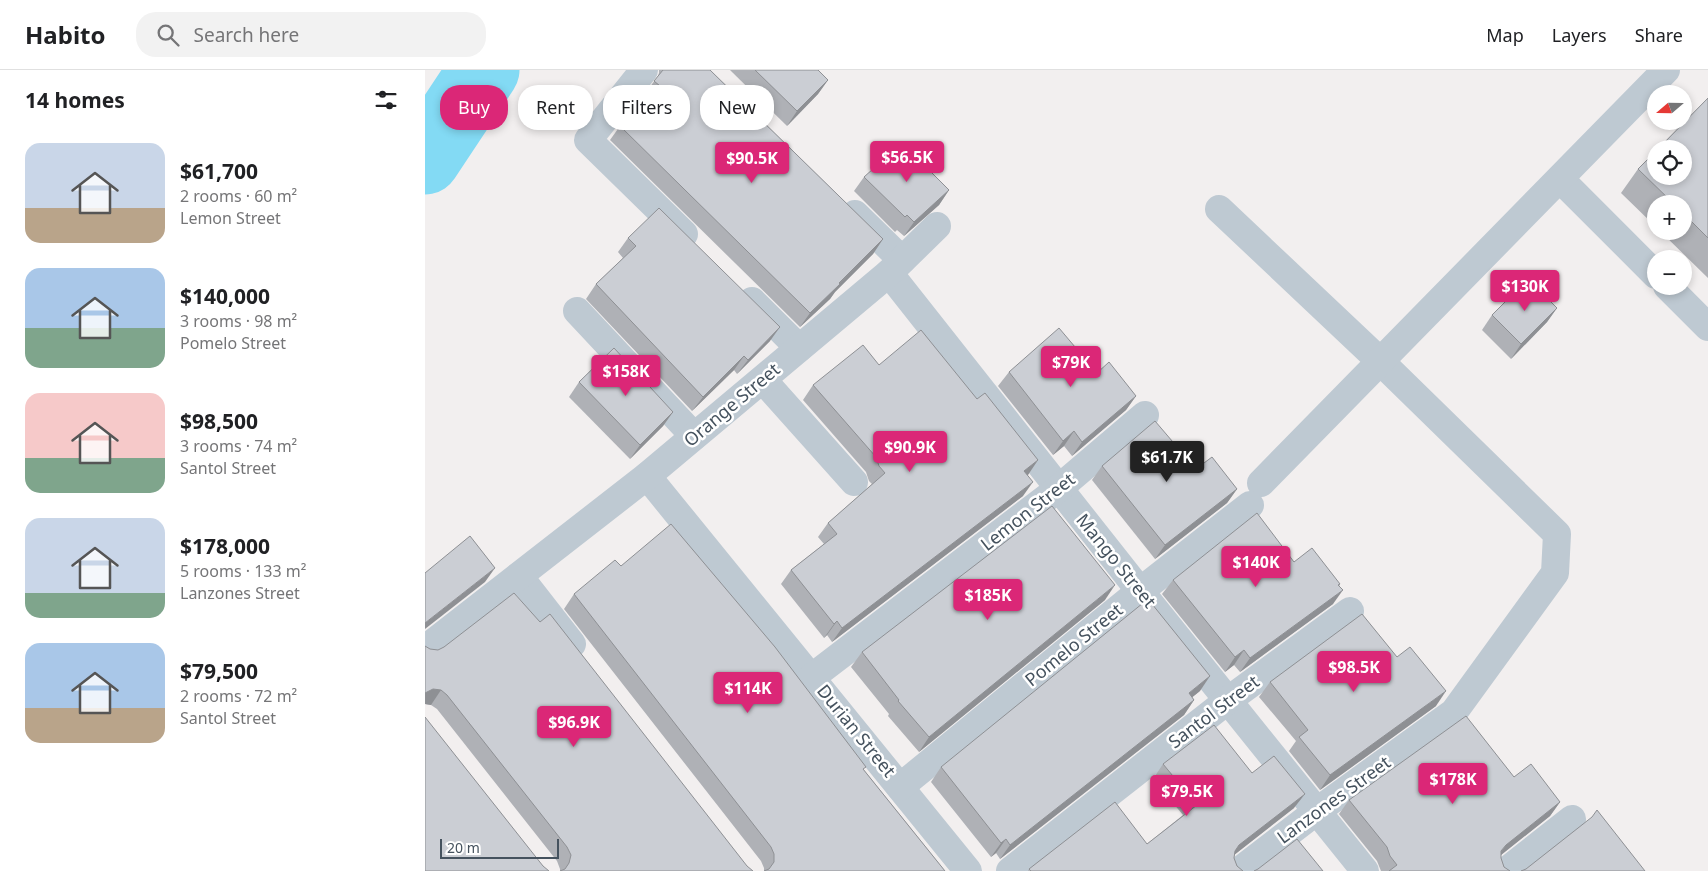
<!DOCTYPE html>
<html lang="en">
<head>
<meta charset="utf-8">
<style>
  :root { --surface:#fff; --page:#f2f2f2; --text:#202124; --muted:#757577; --line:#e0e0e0; --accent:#db2777 }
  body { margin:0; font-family:"Noto Sans",sans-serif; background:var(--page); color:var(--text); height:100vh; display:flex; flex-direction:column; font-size:19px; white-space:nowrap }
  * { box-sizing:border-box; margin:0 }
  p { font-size:16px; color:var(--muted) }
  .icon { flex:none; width:28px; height:28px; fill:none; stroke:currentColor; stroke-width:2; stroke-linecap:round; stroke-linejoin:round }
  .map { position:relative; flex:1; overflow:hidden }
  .sheet { display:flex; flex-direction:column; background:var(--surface); width:425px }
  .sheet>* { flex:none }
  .banner { position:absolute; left:15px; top:15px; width:475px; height:45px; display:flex; gap:10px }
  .needle { width:32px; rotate:250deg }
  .buttons { position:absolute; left:1222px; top:15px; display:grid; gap:10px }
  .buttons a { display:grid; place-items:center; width:45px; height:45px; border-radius:50%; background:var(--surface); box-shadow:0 2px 8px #0003; font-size:25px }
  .scale { position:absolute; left:15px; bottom:12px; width:119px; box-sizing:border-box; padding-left:5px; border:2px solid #45525e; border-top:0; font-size:14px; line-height:18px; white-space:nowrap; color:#45525e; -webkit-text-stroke:4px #fff; paint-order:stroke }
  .price { position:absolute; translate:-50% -42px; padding:0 11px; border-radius:5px; background:var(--accent); color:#fff; font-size:16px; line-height:32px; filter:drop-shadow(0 1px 2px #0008) }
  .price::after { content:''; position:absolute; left:50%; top:30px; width:15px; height:11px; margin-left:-8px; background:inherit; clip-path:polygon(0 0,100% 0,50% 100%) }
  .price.on { background:#222; color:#fff }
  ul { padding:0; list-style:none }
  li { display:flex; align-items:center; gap:15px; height:125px; padding:0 25px }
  li span { display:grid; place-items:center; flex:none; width:140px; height:100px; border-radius:15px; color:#555 }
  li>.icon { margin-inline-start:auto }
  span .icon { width:60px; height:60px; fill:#fffc; stroke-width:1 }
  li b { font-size:21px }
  h2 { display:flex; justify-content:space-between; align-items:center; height:60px; padding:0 25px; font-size:21px }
  .chip { padding:0 18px; border-radius:20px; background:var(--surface); box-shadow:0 2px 8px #0003; font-size:18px; line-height:45px }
  .chip.on { background:var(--accent); color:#fff }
  header { display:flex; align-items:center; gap:30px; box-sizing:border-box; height:70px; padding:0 25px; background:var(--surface); border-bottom:1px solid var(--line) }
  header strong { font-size:24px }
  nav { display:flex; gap:28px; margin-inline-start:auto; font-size:18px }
  .search { width:350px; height:45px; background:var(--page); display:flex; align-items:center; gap:12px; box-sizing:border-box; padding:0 18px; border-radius:20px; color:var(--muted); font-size:19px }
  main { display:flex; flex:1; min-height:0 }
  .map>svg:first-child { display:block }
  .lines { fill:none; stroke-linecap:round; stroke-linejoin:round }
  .river { stroke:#83daf4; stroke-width:71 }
  .minor { stroke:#bec9d2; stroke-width:28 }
  .wall { fill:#afb1b6 }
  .shaded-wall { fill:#8e9094 }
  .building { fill:#cbced4; stroke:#8e9094 }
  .labels { text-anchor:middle; stroke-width:5; stroke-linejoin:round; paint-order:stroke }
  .street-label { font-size:18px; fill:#45525e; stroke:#fff }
</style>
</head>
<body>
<header>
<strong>Habito</strong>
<div class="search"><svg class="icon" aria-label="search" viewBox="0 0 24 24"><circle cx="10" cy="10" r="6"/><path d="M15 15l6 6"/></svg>Search here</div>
<nav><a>Map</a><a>Layers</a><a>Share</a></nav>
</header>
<main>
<section class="sheet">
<h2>14 homes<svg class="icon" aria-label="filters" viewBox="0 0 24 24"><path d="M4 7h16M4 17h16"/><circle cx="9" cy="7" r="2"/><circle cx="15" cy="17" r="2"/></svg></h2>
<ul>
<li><span style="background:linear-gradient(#c9d6e8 65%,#b9a48a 0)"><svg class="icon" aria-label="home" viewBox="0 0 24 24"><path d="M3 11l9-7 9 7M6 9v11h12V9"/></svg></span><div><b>$61,700</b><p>2 rooms · 60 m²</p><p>Lemon Street</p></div></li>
<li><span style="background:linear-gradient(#a9c7e8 60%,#7fa58c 0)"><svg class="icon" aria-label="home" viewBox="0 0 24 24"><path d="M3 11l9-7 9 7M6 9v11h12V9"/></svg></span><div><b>$140,000</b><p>3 rooms · 98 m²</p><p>Pomelo Street</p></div></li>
<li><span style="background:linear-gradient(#f6c9c9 65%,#7fa58c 0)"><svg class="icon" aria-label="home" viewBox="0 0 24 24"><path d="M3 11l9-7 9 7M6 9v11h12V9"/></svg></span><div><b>$98,500</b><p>3 rooms · 74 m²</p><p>Santol Street</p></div></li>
<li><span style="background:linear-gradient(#c9d6e8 75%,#7fa58c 0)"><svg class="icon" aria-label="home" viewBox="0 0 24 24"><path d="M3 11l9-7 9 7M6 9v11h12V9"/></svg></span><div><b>$178,000</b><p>5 rooms · 133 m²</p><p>Lanzones Street</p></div></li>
<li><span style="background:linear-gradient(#a9c7e8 65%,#b9a48a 0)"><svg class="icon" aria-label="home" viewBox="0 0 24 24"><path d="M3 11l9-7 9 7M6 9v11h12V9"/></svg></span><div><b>$79,500</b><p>2 rooms · 72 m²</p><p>Santol Street</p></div></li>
</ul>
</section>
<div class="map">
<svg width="1283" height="801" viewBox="0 0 1283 801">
  <rect width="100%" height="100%" fill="#f2efef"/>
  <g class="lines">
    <path class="river" d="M 0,89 L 59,0"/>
    <g class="minor">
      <path d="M 219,0 L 163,70 L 259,164"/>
      <path d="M 1135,109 L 1231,205"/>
      <path d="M 794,139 L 955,291 L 1132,464 L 1130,503 L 1029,642 L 892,741 L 814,801"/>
      <path d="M 430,144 L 477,190"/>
      <path d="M 464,203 L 715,521 L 940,801"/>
      <path d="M 1242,216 L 1283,257"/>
      <path d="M 327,231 L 374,278"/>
      <path d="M 152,241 L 269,366"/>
      <path d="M 338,310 L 429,412"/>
      <path d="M 222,406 L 543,801"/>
      <path d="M 836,413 L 1241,0"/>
      <path d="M 94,506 L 147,574"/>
      <path d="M 0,579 L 222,406 L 464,203 L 512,156"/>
      <path d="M 387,607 L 633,419 L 720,345"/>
      <path d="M 475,717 L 715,521 L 825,435"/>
      <path d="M 585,801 L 802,631 L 925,541"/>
      <path d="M 1081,801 L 1147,749"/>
    </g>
  </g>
  <g class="wall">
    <path d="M 234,0 L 285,0 L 458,169 L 448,184 L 410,222 L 405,229 L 375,257 L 185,70 L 195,56 L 223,29 L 219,25 L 233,6 L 234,3 Z"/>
    <path d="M 305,0 L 393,0 L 403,10 L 393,24 L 362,56 Z"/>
    <path d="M 1283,28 L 1283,208 L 1235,161 L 1259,161 L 1259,134 L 1231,134 L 1231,157 L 1196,123 L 1213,99 Z"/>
    <path d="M 439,107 L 524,120 L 514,135 L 479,166 L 472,160 L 470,162 L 429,121 Z"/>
    <path d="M 203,168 L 345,271 L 312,304 L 309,300 L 267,341 L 161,229 L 171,214 L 198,188 L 193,182 Z"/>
    <path d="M 1132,238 L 1122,252 L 1086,289 L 1057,260 L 1067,245 Z"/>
    <path d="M 454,295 L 552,329 L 613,390 L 602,405 L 598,426 L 407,572 L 402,565 L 399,568 L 356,514 L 366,500 L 399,474 L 393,467 L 403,453 L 447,414 L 444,411 L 441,402 L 378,330 L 388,315 Z"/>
    <path d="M 584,302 L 672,303 L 711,326 L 701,340 L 647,386 L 639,376 L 628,385 L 573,316 Z"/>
    <path d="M 154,312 L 248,342 L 238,356 L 205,389 L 144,327 Z"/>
    <path d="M 677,396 L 771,399 L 812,419 L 802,433 L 730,489 L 667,410 Z"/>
    <path d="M 869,492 L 915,514 L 908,534 L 815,602 L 809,595 L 800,602 L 737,524 L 748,510 Z"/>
    <path d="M 196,496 L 439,700 L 520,801 L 339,801 L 339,798 L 336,791 L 139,539 L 149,524 Z"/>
    <path d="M 680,530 L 494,682 L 463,646 L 464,644 L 426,597 L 437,582 Z"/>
    <path d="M 0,576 L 322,796 L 135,801 L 135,799 L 132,791 L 12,639 L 6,635 L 0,634 Z"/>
    <path d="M 845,612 L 1011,636 L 895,720 L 864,681 L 871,671 L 834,627 Z"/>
    <path d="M 775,621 L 767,627 L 769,630 L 759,645 L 575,789 L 571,783 L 566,787 L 506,712 L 516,697 Z"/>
    <path d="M 738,694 L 827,703 L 869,738 L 809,785 L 809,788 L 812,796 L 818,801 L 603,801 L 604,799 L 722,774 L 758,745 L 728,709 Z"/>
    <path d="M 1089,707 L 1135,732 L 1125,746 L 1076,785 L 1076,788 L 1079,797 L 1085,801 L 956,801 L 952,791 L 914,744 L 924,730 Z"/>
  </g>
  <g class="shaded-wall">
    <path d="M 403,10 L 393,24 L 362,56 L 372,41 Z"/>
    <path d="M 524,120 L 514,135 L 479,166 L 489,152 Z"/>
    <path d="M 458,169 L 448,184 L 410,222 L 405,229 L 375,257 L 385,243 Z"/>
    <path d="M 1132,238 L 1122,252 L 1086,289 L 1096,274 Z"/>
    <path d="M 355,257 L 345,271 L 312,304 L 323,290 Z"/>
    <path d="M 319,286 L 309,300 L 267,341 L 278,327 Z"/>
    <path d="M 711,326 L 701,340 L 647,386 L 657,372 Z"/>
    <path d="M 248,342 L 238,356 L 205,389 L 215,375 Z"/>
    <path d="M 649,361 L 639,376 L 628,385 L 638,371 Z"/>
    <path d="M 613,390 L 603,405 L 589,416 L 599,401 Z"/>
    <path d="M 608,412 L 598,426 L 407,572 L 417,558 Z"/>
    <path d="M 812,419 L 802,433 L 730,489 L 740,475 Z"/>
    <path d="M 70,498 L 60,512 L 0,559 L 0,553 Z"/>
    <path d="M 690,515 L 680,530 L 494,682 L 504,667 Z"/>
    <path d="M 918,520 L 908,534 L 815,602 L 825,588 Z"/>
    <path d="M 412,551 L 402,565 L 399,568 L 409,554 Z"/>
    <path d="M 819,580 L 809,595 L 800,602 L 810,587 Z"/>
    <path d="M 785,606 L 775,621 L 754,638 L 764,623 Z"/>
    <path d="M 8,619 L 16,620 L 6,635 L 0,634 L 0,623 Z"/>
    <path d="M 1021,621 L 1011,636 L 895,720 L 905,705 Z"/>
    <path d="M 769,630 L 759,645 L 575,789 L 585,775 Z"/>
    <path d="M 880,724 L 869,738 L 804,789 L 814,775 Z"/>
    <path d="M 1135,732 L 1125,746 L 1071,789 L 1081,775 Z"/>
    <path d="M 581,769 L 571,783 L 566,787 L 576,773 Z"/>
  </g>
  <g class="building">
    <path d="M 238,0 L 285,0 L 458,169 L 414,213 L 415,214 L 385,243 L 195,56 L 235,16 L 229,11 Z"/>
    <path d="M 330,0 L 393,0 L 403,10 L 372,41 Z"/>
    <path d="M 1283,28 L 1283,168 L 1259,144 L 1259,134 L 1249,134 L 1213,99 L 1231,81 L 1231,106 L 1259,106 L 1259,79 L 1233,79 Z"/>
    <path d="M 477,73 L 524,120 L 489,152 L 482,145 L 480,147 L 439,107 Z"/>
    <path d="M 234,138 L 355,257 L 323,290 L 319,286 L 278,327 L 171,214 L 211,176 L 203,168 Z"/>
    <path d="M 1103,209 L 1132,238 L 1096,274 L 1067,245 Z"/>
    <path d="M 634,258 L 672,303 L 684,292 L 711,326 L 657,372 L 649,361 L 638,371 L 584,302 Z"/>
    <path d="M 496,260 L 552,329 L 560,323 L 613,390 L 599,401 L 608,412 L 417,558 L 412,551 L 409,554 L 366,500 L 412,464 L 403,453 L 460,403 L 454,396 L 451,387 L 388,315 L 438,275 L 454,295 Z"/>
    <path d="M 189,278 L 248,342 L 215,375 L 154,312 Z"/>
    <path d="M 730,351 L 771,399 L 787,387 L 812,419 L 740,475 L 677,396 Z"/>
    <path d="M 627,436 L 690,515 L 504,667 L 473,631 L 474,630 L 437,582 Z"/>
    <path d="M 832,443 L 869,492 L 887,478 L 915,514 L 913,515 L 918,520 L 825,588 L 819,580 L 810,587 L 748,510 Z"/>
    <path d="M 246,454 L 350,577 L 441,697 L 438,699 L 520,801 L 339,801 L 344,799 L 349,792 L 349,784 L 346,777 L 149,524 L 190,490 L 196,496 Z"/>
    <path d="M 45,466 L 70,498 L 0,553 L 0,503 Z"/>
    <path d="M 89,523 L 115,552 L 125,544 L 322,796 L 328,801 L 135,801 L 140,799 L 144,793 L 146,785 L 142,777 L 22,625 L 16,620 L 8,619 L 0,623 L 0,576 L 5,579 L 13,580 L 19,577 Z"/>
    <path d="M 723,529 L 785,606 L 764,623 L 769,630 L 585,775 L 581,769 L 576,773 L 516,697 Z"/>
    <path d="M 937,544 L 972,587 L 985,577 L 1021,621 L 905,705 L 874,667 L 883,660 L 845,612 Z"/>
    <path d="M 1041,646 L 1089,707 L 1106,694 L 1135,732 L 1081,775 L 1076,781 L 1076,788 L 1079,797 L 1085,801 L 964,801 L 972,795 L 965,786 L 962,777 L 924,730 Z"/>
    <path d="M 0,647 L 118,796 L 124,801 L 0,801 Z"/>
    <path d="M 789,655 L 827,703 L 849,686 L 880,724 L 814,775 L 810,781 L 809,788 L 812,796 L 818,801 L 606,801 L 604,799 L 690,732 L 722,774 L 772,735 L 738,694 Z"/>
    <path d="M 1172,740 L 1220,801 L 1096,801 L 1101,799 L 1167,747 Z"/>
    <path d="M 872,769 L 898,801 L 829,801 L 833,799 Z"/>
  </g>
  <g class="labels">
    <g class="street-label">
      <text transform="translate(307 335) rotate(-40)" y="6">Orange Street</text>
      <text transform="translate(603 442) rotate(-38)" y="6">Lemon Street</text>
      <text transform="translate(691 491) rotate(51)" y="6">Mango Street</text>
      <text transform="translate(649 575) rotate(-39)" y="6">Pomelo Street</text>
      <text transform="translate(789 642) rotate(-37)" y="6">Santol Street</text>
      <text transform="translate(431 661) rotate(51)" y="6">Durian Street</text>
      <text transform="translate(909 730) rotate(-36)" y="6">Lanzones Street</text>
    </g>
  </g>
</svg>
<div class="buttons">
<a><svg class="needle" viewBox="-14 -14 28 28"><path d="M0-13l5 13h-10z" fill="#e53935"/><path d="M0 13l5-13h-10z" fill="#757577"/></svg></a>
<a><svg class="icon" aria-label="locate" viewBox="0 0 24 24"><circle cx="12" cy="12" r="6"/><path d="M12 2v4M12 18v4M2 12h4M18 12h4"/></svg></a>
<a>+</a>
<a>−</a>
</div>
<div class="scale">20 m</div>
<b class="price" style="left:482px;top:113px">$56.5K</b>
<b class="price" style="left:327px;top:114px">$90.5K</b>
<b class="price" style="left:1100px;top:242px">$130K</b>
<b class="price" style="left:646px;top:318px">$79K</b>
<b class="price" style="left:201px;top:327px">$158K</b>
<b class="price" style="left:485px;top:403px">$90.9K</b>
<b class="price on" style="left:742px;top:413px">$61.7K</b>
<b class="price" style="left:831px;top:518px">$140K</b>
<b class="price" style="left:563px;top:551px">$185K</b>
<b class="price" style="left:929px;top:623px">$98.5K</b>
<b class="price" style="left:323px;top:644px">$114K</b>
<b class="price" style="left:149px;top:678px">$96.9K</b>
<b class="price" style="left:1028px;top:735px">$178K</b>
<b class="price" style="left:762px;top:747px">$79.5K</b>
<div class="banner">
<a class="chip on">Buy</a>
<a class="chip">Rent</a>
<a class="chip">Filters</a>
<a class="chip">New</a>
</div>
</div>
</main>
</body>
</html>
